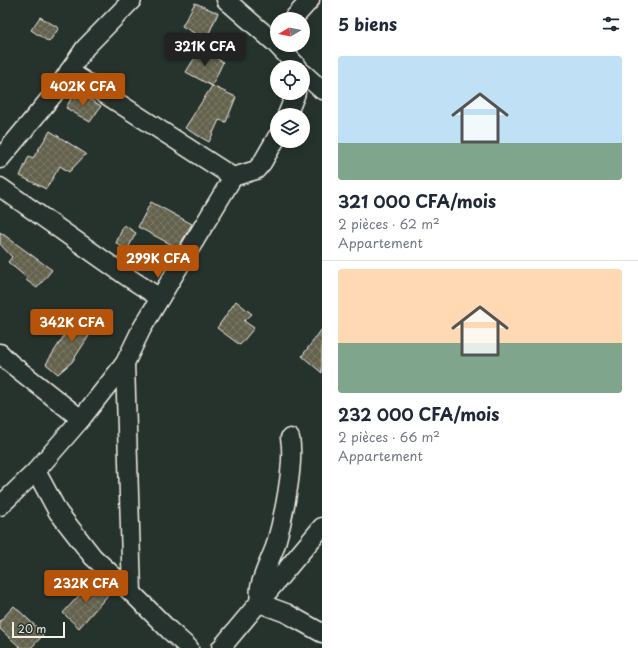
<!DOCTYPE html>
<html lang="fr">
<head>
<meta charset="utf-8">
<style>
  :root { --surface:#fff; --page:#f6f6f7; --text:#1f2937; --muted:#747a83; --line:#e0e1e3; --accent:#b45309 }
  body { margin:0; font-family:"Playpen Sans",sans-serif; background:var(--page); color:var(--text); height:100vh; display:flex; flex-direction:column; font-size:15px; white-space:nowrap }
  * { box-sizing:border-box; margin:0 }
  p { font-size:13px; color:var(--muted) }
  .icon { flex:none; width:22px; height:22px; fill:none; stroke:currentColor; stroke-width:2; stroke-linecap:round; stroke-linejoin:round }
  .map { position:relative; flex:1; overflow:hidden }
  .side { display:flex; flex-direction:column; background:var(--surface); width:316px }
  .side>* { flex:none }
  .needle { width:26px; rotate:260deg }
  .controls { position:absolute; left:270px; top:12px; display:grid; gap:8px }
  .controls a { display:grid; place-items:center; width:40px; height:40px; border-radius:50%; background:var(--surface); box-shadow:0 2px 10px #0003; font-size:20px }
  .scale { position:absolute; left:12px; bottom:10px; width:53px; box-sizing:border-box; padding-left:4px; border:2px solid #f4f1e8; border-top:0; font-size:11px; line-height:14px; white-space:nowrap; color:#f4f1e8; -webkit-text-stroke:3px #26332d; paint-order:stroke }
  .price { position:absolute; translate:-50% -34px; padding:0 9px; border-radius:4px; background:var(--accent); color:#fff; font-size:13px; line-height:26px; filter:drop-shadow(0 1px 2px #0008) }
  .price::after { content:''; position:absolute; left:50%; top:24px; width:12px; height:9px; margin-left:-6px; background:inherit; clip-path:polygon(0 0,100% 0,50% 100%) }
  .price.selected { background:#222; color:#fff }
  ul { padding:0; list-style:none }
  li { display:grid; align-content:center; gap:8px; height:212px; padding:0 16px }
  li+li { border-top:1px solid var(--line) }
  li span { display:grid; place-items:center; height:124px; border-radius:4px; color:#555 }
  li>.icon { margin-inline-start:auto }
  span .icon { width:72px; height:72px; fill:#fffc; stroke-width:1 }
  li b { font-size:17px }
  h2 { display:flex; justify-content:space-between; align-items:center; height:48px; padding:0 16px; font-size:17px }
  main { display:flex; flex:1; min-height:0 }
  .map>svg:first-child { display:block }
  .building { fill:url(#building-cross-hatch); stroke:#f4f1e8 }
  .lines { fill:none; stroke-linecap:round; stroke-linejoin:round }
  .minor-casing { stroke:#f4f1e8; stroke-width:21 }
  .minor { stroke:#26332d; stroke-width:18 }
</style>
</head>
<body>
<main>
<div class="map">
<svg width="322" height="648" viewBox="0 0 322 648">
  <defs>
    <pattern id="building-cross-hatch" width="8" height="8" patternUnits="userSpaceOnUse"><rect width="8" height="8" fill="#64624e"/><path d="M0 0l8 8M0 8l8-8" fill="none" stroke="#7b7968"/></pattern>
  </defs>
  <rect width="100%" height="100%" fill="#26332d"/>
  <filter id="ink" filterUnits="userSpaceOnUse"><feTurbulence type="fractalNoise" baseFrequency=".025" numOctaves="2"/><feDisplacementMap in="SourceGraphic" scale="8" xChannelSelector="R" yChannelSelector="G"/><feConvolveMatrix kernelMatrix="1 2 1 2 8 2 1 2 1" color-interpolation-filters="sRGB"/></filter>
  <g filter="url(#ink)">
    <g class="building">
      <path d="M 195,3 L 218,13 L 206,40 L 182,26 Z"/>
      <path d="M 40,17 L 59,28 L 49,42 L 31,30 Z"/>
      <path d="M 200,49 L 223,62 L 212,86 L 186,72 Z"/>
      <path d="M 212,86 L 236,97 L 226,122 L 219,120 L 209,142 L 185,128 Z"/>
      <path d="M 75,91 L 101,106 L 90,122 L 66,108 Z"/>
      <path d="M 50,131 L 86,154 L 69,172 L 60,166 L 46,189 L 20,176 L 29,156 L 33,158 Z"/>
      <path d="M 151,202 L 192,224 L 178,248 L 138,227 Z"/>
      <path d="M 124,225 L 136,233 L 127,250 L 116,243 Z"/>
      <path d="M 0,232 L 52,270 L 37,288 L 26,280 L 27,278 L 8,262 L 12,257 L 0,244 Z"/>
      <path d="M 236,301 L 252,314 L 244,321 L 254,328 L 240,345 L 217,328 Z"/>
      <path d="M 91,310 L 96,325 L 72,362 L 58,374 L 46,364 L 78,314 L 84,318 Z"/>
      <path d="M 322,329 L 322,373 L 302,356 Z"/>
      <path d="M 93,580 L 109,594 L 79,628 L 63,613 Z"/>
      <path d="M 14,606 L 44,634 L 31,648 L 21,648 L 0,629 L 0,621 Z"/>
    </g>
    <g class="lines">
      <g class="minor-casing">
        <g id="minor">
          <path d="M 226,0 L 274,42 L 298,67"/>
          <path d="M 293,19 L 310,0"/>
          <path d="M 69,71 L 233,177"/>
          <path d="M 303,73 L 322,90"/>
          <path d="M 287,115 L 296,93"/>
          <path d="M 0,159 L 53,95 L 85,48 L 132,0"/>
          <path d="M 0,187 L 126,276 L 160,298 L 141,330 L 125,363 L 81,419"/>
          <path d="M 160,298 L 233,177 L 256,170 L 262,163 L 277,137"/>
          <path d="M 0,353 L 10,363 L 81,419 L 36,471 L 0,506"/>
          <path d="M 125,363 L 132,593"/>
          <path d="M 290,438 C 295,464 283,520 275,547 C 270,560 263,574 260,587 C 259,592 260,598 259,603 L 286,613 L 322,633"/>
          <path d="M 36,471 L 58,512 L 93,557 L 132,593 L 169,630 L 189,648"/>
          <path d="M 221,648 L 322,527"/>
        </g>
      </g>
      <use href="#minor" class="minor"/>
    </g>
  </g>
</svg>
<div class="controls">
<a><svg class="needle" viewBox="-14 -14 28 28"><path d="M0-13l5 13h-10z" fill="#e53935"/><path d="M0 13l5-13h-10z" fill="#747a83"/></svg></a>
<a><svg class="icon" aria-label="locate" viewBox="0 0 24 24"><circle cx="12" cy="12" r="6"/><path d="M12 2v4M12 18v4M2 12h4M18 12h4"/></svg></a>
<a><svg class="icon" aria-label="layers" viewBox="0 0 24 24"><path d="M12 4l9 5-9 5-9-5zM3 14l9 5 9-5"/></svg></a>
</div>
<div class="scale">20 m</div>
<b class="price selected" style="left:205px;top:67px">321K CFA</b>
<b class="price" style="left:83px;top:107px">402K CFA</b>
<b class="price" style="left:158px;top:279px">299K CFA</b>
<b class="price" style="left:72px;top:343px">342K CFA</b>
<b class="price" style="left:86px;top:604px">232K CFA</b>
</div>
<section class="side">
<h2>5 biens<svg class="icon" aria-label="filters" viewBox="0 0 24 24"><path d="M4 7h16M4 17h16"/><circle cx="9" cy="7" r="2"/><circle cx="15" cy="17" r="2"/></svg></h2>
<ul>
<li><span style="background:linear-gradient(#bfe0f5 70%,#7fa58c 0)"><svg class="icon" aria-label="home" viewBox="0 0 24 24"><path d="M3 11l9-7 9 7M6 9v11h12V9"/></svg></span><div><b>321 000 CFA/mois</b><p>2 pièces · 62 m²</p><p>Appartement</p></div></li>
<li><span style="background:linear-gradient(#ffd9b3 60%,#7fa58c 0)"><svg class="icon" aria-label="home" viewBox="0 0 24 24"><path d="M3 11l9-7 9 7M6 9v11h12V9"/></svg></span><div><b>232 000 CFA/mois</b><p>2 pièces · 66 m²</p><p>Appartement</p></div></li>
</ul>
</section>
</main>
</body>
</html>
